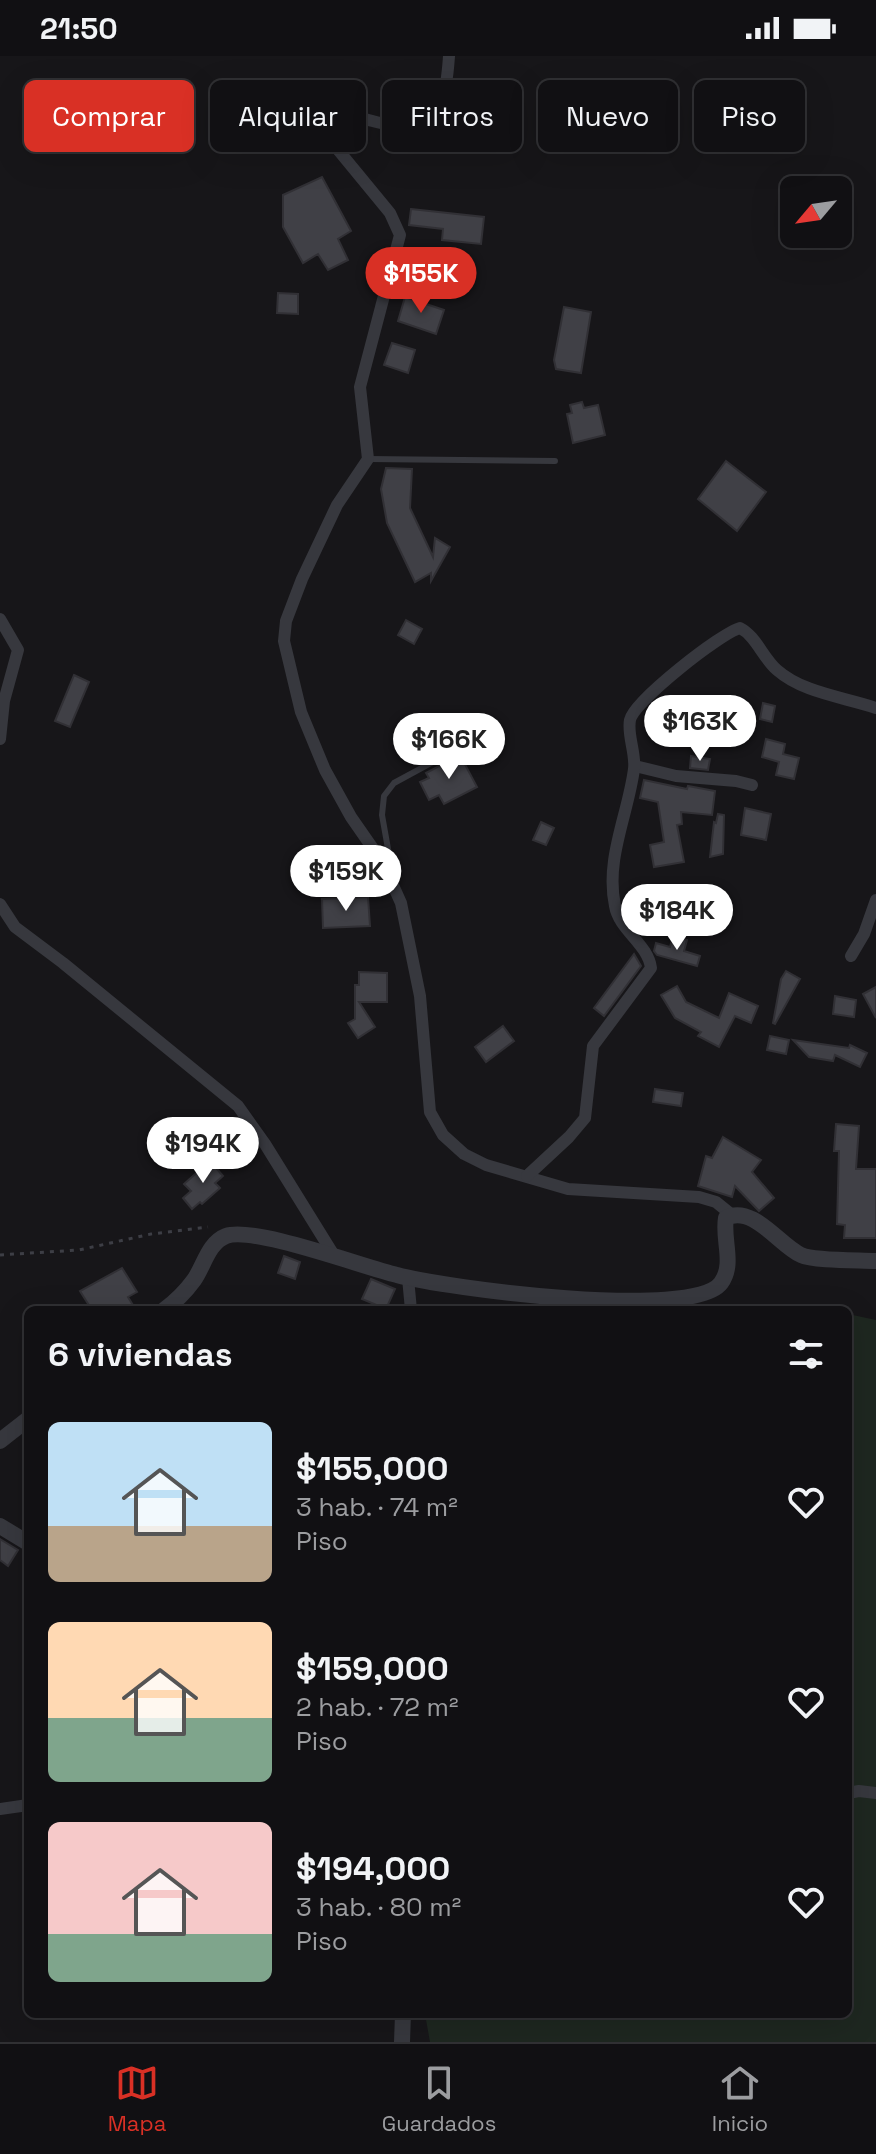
<!DOCTYPE html>
<html lang="es">
<head>
<meta charset="utf-8">
<style>
  :root { --surface:#111013; --page:#1e1e21; --text:#f1f3f6; --muted:#9c9da0; --line:#303033; --accent:#d93025 }
  body { margin:0; font-family:"Space Grotesk",sans-serif; background:var(--page); color:var(--text); height:100vh; display:flex; flex-direction:column; font-size:30px; white-space:nowrap }
  * { box-sizing:border-box; margin:0 }
  p { font-size:26px; color:var(--muted) }
  .icon { flex:none; width:44px; height:44px; fill:none; stroke:currentColor; stroke-width:2; stroke-linecap:round; stroke-linejoin:round }
  .map { position:relative; flex:1; overflow:hidden }
  .details { position:absolute; left:24px; top:1250px; width:828px; height:712px; display:flex; flex-direction:column; background:var(--surface); border-radius:12px; box-shadow:0 8px 32px #0002,0 0 0 2px var(--line) }
  .details>* { flex:none }
  .hud { position:absolute; left:24px; top:24px; width:828px; height:72px; display:flex; gap:16px }
  .needle { width:52px; rotate:241deg }
  .fabs { position:absolute; left:780px; top:120px; display:grid; gap:16px }
  .fabs a { display:grid; place-items:center; width:72px; height:72px; border-radius:12px; background:var(--surface); box-shadow:0 8px 32px #0002,0 0 0 2px var(--line); font-size:40px }
  .price { position:absolute; translate:-50% -68px; padding:0 18px; border-radius:28px; background:#fff; color:#222; font-size:26px; line-height:52px; filter:drop-shadow(0 2px 4px #0008) }
  .price::after { content:''; position:absolute; left:50%; top:48px; width:24px; height:18px; margin-left:-12px; background:inherit; clip-path:polygon(0 0,100% 0,50% 100%) }
  .price.current { background:var(--accent); color:#fff }
  ul { padding:0; list-style:none }
  li { display:flex; align-items:center; gap:24px; height:200px; padding:0 24px }
  li span { display:grid; place-items:center; flex:none; width:224px; height:160px; border-radius:12px; color:#555 }
  li>.icon { margin-inline-start:auto }
  span .icon { width:96px; height:96px; fill:#fffc; stroke-width:1 }
  li b { font-size:34px }
  h2 { display:flex; justify-content:space-between; align-items:center; height:96px; padding:0 24px; font-size:34px }
  .tag { padding:0 28px; border-radius:12px; background:var(--surface); box-shadow:0 8px 32px #0002,0 0 0 2px var(--line); font-size:28px; line-height:72px }
  .tag.current { background:var(--accent); color:#fff }
  .status { display:flex; justify-content:space-between; align-items:center; height:56px; padding:0 40px; background:var(--surface); direction:ltr }
  .status svg { height:22px; fill:currentColor }
  .tabs { display:flex; justify-content:space-around; align-items:center; height:112px; border-top:2px solid var(--line); background:var(--surface); font-size:22px; color:var(--muted) }
  .tabs a { display:grid; justify-items:center; gap:4px }
  .tabs .current { color:var(--accent) }
  .map>svg:first-child { display:block }
  .green { fill:#1e2720 }
  .building { fill:#404046; stroke:#313035; stroke-width:2 }
  .lines { fill:none; stroke-linecap:round; stroke-linejoin:round }
  .path { stroke:#3d3e45; stroke-width:3; stroke-dasharray:4 6; stroke-linecap:butt }
  .service { stroke:#37383e; stroke-width:6 }
  .minor { stroke:#37383e; stroke-width:12 }
  .tertiary { stroke:#37383e; stroke-width:16 }
</style>
</head>
<body>
<div class="status"><b>21:50</b><svg viewBox="0 0 49 12"><path d="M0 12V9h3v3zM5 12V6h3v6zM10 12V3h3v9zM15 12V0h3v12zM26 1h20v11H26zM47 4h2v5h-2z"/></svg></div>
<div class="map">
<svg width="876" height="1986" viewBox="0 0 876 1986">
  <rect width="100%" height="100%" fill="#171619"/>
  <path class="green" d="M 848,1258 L 876,1264 L 876,1986 L 430,1986 L 425,1958 L 848,1958 Z"/>
  <g class="building">
    <path d="M 322,121 L 351,175 L 338,183 L 348,204 L 328,214 L 318,198 L 303,207 L 283,171 L 283,139 Z"/>
    <path d="M 411,153 L 484,161 L 481,188 L 442,184 L 443,173 L 409,169 Z"/>
    <path d="M 278,237 L 298,238 L 298,258 L 277,257 Z"/>
    <path d="M 405,241 L 444,254 L 436,278 L 398,265 Z"/>
    <path d="M 564,251 L 591,256 L 581,317 L 556,313 L 554,304 Z"/>
    <path d="M 392,287 L 415,294 L 408,317 L 384,309 Z"/>
    <path d="M 582,346 L 584,352 L 598,349 L 605,379 L 573,387 L 567,358 L 572,357 L 570,349 Z"/>
    <path d="M 726,405 L 766,436 L 737,475 L 698,443 Z"/>
    <path d="M 386,412 L 412,413 L 410,452 L 433,501 L 435,482 L 450,491 L 431,525 L 431,517 L 415,526 L 387,467 L 381,433 Z"/>
    <path d="M 406,564 L 422,573 L 414,588 L 398,579 Z"/>
    <path d="M 74,619 L 89,626 L 70,671 L 55,665 Z"/>
    <path d="M 763,647 L 775,650 L 772,666 L 760,663 Z"/>
    <path d="M 766,683 L 785,688 L 783,698 L 799,702 L 794,723 L 776,719 L 779,706 L 762,701 Z"/>
    <path d="M 460,699 L 477,731 L 444,748 L 439,739 L 429,744 L 420,726 L 429,722 L 426,717 Z"/>
    <path d="M 691,700 L 710,703 L 708,714 L 690,712 Z"/>
    <path d="M 644,724 L 687,733 L 688,730 L 715,735 L 712,759 L 681,756 L 682,768 L 677,769 L 684,806 L 654,811 L 650,789 L 664,786 L 658,746 L 640,742 Z"/>
    <path d="M 745,752 L 771,758 L 766,784 L 741,779 Z"/>
    <path d="M 718,758 L 724,759 L 723,798 L 710,801 L 714,766 L 716,767 Z"/>
    <path d="M 541,766 L 554,772 L 546,789 L 533,784 Z"/>
    <path d="M 368,841 L 370,870 L 323,872 L 322,843 Z"/>
    <path d="M 673,880 L 687,884 L 684,895 L 700,900 L 697,910 L 657,899 L 654,895 L 656,887 L 670,891 Z"/>
    <path d="M 634,898 L 641,910 L 604,960 L 594,952 Z"/>
    <path d="M 786,915 L 800,923 L 775,968 L 773,967 L 781,923 Z"/>
    <path d="M 359,916 L 387,917 L 387,946 L 359,946 L 375,971 L 358,982 L 348,967 L 355,963 L 355,929 L 359,929 Z"/>
    <path d="M 677,930 L 686,946 L 719,962 L 729,937 L 758,950 L 751,967 L 735,960 L 719,991 L 698,980 L 701,976 L 675,962 L 661,939 Z"/>
    <path d="M 876,931 L 876,962 L 863,938 Z"/>
    <path d="M 835,940 L 856,944 L 854,961 L 833,958 Z"/>
    <path d="M 503,970 L 514,985 L 486,1006 L 475,991 Z"/>
    <path d="M 770,980 L 789,984 L 786,998 L 767,994 Z"/>
    <path d="M 793,984 L 849,992 L 850,989 L 867,997 L 860,1011 L 835,999 L 833,1005 L 809,1001 Z"/>
    <path d="M 655,1033 L 683,1037 L 681,1050 L 653,1046 Z"/>
    <path d="M 836,1068 L 859,1070 L 856,1113 L 876,1113 L 876,1182 L 844,1182 L 845,1169 L 837,1168 L 839,1095 L 834,1095 Z"/>
    <path d="M 723,1081 L 761,1104 L 752,1116 L 774,1142 L 759,1155 L 735,1130 L 732,1141 L 698,1130 L 706,1100 L 712,1102 Z"/>
    <path d="M 210,1105 L 223,1120 L 215,1127 L 220,1132 L 202,1148 L 200,1146 L 192,1153 L 183,1142 L 191,1135 L 184,1128 Z"/>
    <path d="M 284,1200 L 300,1206 L 295,1223 L 278,1217 Z"/>
    <path d="M 122,1212 L 137,1236 L 128,1241 L 136,1254 L 92,1254 L 80,1235 Z"/>
    <path d="M 371,1223 L 395,1233 L 386,1253 L 362,1243 Z"/>
    <path d="M 0,1483 L 18,1494 L 8,1510 L 0,1504 Z"/>
  </g>
  <g class="lines">
    <path class="path" d="M 0,1199 L 79,1194 L 151,1178 L 208,1171"/>
    <g class="service">
      <path d="M 368,403 L 555,405"/>
      <path d="M 393,821 L 382,759 L 384,740 L 394,727 L 453,695"/>
    </g>
    <g class="minor">
      <path d="M 449,0 C 447,28 445,68 408,71 C 390,72 364,61 345,59 L 337,63 L 332,71 L 333,83 L 339,95 L 390,157 L 400,179 L 360,331 L 368,403 L 337,449 L 302,523 L 286,565 L 284,585 L 301,656 L 325,714 L 351,761 L 383,807 L 401,847 L 420,940 L 430,1056 L 443,1079 L 464,1098 L 486,1109 L 568,1133 L 699,1141 L 716,1146 L 732,1159"/>
      <path d="M 0,563 L 18,594 L 4,645 L 0,683"/>
      <path d="M 635,710 L 676,720 L 736,725 L 752,729"/>
      <path d="M 0,848 L 15,871 L 63,907 L 238,1050 L 265,1088 L 335,1201"/>
      <path d="M 851,900 L 864,878 L 876,844"/>
      <path d="M 527,1120 L 569,1081 L 585,1062 L 593,990 L 651,912 C 648,888 619,874 615,850 C 605,803 628,759 634,713 C 636,697 627,679 630,664 C 634,645 721,577 740,572 C 756,580 763,602 777,614 C 803,637 844,641 876,652"/>
      <path d="M 408,1222 L 411,1254"/>
      <path d="M 848,1737 L 859,1735 L 876,1737"/>
      <path d="M 0,1753 L 28,1749"/>
    </g>
    <g class="tertiary">
      <path d="M 164,1254 C 175,1246 186,1235 194,1224 C 204,1210 208,1187 226,1180 C 254,1170 363,1211 397,1219 C 445,1232 693,1265 721,1227 C 735,1208 722,1183 726,1162 C 753,1148 780,1190 801,1199 C 814,1205 859,1204 876,1205"/>
      <path d="M 0,1385 L 28,1363"/>
      <path d="M 0,1470 L 28,1487"/>
      <path d="M 402,1986 L 403,1958"/>
    </g>
  </g>
</svg>
<div class="fabs">
<a><svg class="needle" viewBox="-14 -14 28 28"><path d="M0-13l5 13h-10z" fill="#e53935"/><path d="M0 13l5-13h-10z" fill="#9c9da0"/></svg></a>
</div>
<b class="price current" style="left:421px;top:259px">$155K</b>
<b class="price" style="left:700px;top:707px">$163K</b>
<b class="price" style="left:449px;top:725px">$166K</b>
<b class="price" style="left:346px;top:857px">$159K</b>
<b class="price" style="left:677px;top:896px">$184K</b>
<b class="price" style="left:203px;top:1129px">$194K</b>
<div class="hud">
<a class="tag current">Comprar</a>
<a class="tag">Alquilar</a>
<a class="tag">Filtros</a>
<a class="tag">Nuevo</a>
<a class="tag">Piso</a>
</div>
<section class="details">
<h2>6 viviendas<svg class="icon" aria-label="filters" viewBox="0 0 24 24"><path d="M4 7h16M4 17h16"/><circle cx="9" cy="7" r="2"/><circle cx="15" cy="17" r="2"/></svg></h2>
<ul>
<li><span style="background:linear-gradient(#bfe0f5 65%,#b9a48a 0)"><svg class="icon" aria-label="home" viewBox="0 0 24 24"><path d="M3 11l9-7 9 7M6 9v11h12V9"/></svg></span><div><b>$155,000</b><p>3 hab. · 74 m²</p><p>Piso</p></div><svg class="icon" aria-label="heart" viewBox="0 0 24 24"><path d="M12 20l-8-8c-3-5 5-10 8-4 3-6 11-1 8 4z"/></svg></li>
<li><span style="background:linear-gradient(#ffd9b3 60%,#7fa58c 0)"><svg class="icon" aria-label="home" viewBox="0 0 24 24"><path d="M3 11l9-7 9 7M6 9v11h12V9"/></svg></span><div><b>$159,000</b><p>2 hab. · 72 m²</p><p>Piso</p></div><svg class="icon" aria-label="heart" viewBox="0 0 24 24"><path d="M12 20l-8-8c-3-5 5-10 8-4 3-6 11-1 8 4z"/></svg></li>
<li><span style="background:linear-gradient(#f6c9c9 70%,#7fa58c 0)"><svg class="icon" aria-label="home" viewBox="0 0 24 24"><path d="M3 11l9-7 9 7M6 9v11h12V9"/></svg></span><div><b>$194,000</b><p>3 hab. · 80 m²</p><p>Piso</p></div><svg class="icon" aria-label="heart" viewBox="0 0 24 24"><path d="M12 20l-8-8c-3-5 5-10 8-4 3-6 11-1 8 4z"/></svg></li>
</ul>
</section>
</div>
<nav class="tabs">
<a class="current"><svg class="icon" aria-label="map" viewBox="0 0 24 24"><path d="M3 6l6-2 6 2 6-2v14l-6 2-6-2-6 2zM9 4v14M15 6v14"/></svg>Mapa</a>
<a><svg class="icon" aria-label="saved" viewBox="0 0 24 24"><path d="M7 4h10v16l-5-4-5 4z"/></svg>Guardados</a>
<a><svg class="icon" aria-label="home" viewBox="0 0 24 24"><path d="M3 11l9-7 9 7M6 9v11h12V9"/></svg>Inicio</a>
</nav>
</body>
</html>
